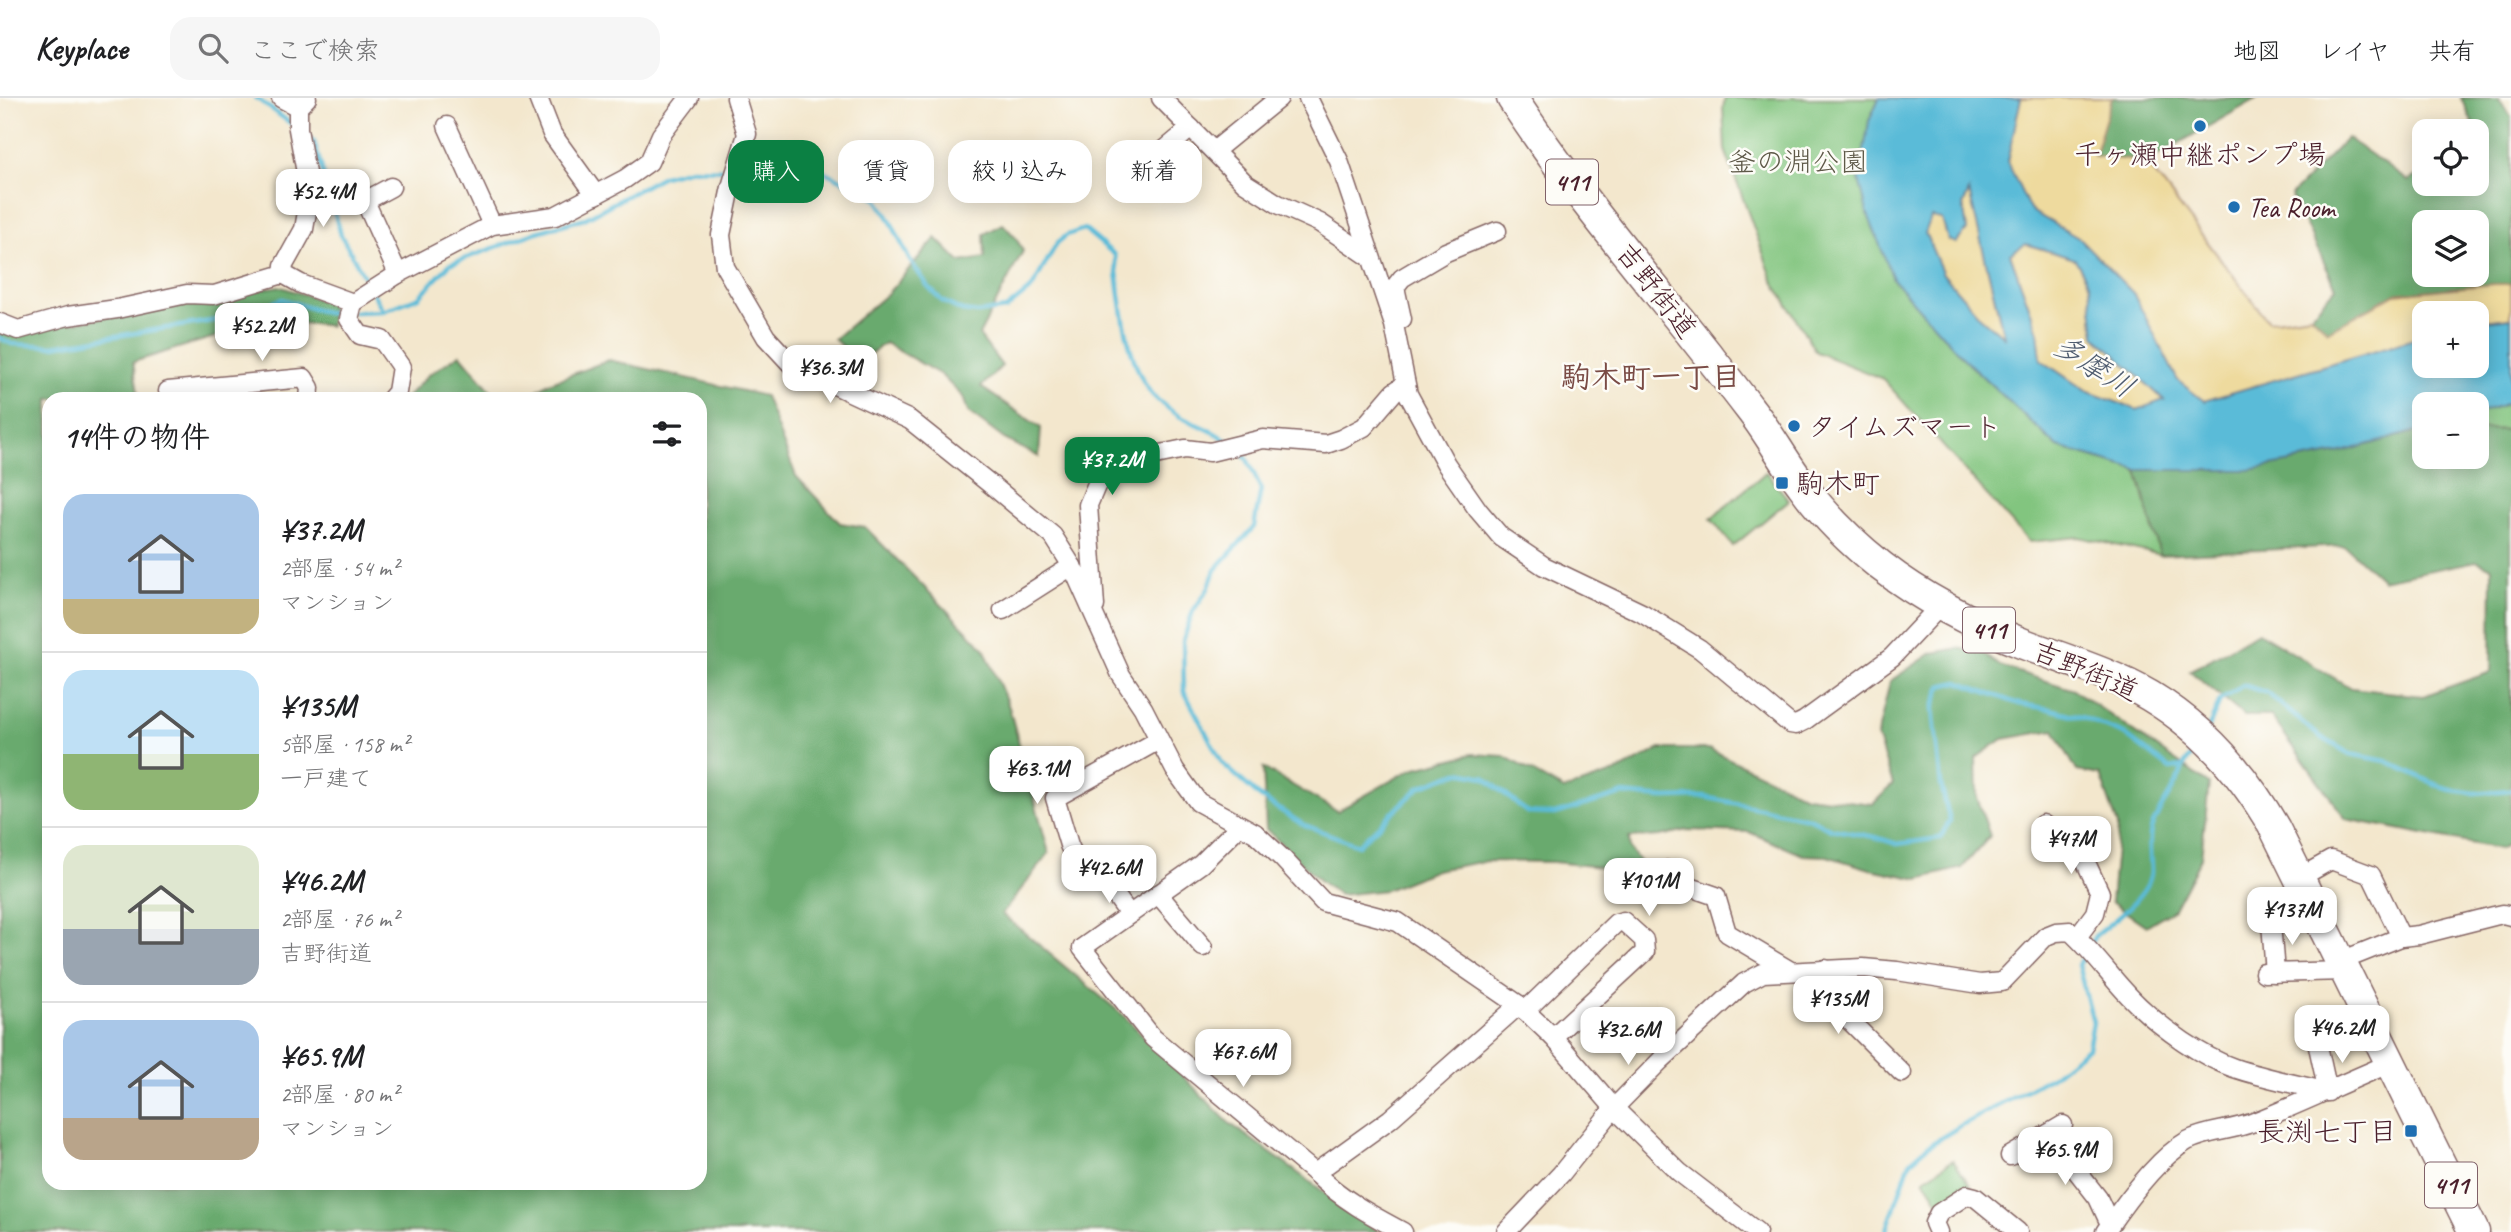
<!DOCTYPE html>
<html lang="ja">
<head>
<meta charset="utf-8">
<style>
  :root { --surface:#fff; --page:#f6f6f6; --text:#202124; --muted:#757577; --line:#e0e0e0; --accent:#0b8043 }
  body { margin:0; font-family:Caveat,"Klee One",sans-serif; background:var(--page); color:var(--text); height:100vh; display:flex; flex-direction:column; font-size:26px; white-space:nowrap }
  * { box-sizing:border-box; margin:0 }
  p { font-size:23px; color:var(--muted) }
  .icon { flex:none; width:38px; height:38px; fill:none; stroke:currentColor; stroke-width:2; stroke-linecap:round; stroke-linejoin:round }
  .map { position:relative; flex:1; overflow:hidden }
  .details { position:absolute; left:42px; top:294px; width:665px; height:798px; display:flex; flex-direction:column; background:var(--surface); border-radius:21px; box-shadow:0 4px 18px #0003 }
  .details>* { flex:none }
  .guide { position:absolute; left:728px; top:42px; width:665px; height:63px; display:flex; gap:14px }
  .controls { position:absolute; left:2412px; top:21px; display:grid; gap:14px }
  .controls a { display:grid; place-items:center; width:77px; height:77px; border-radius:14px; background:var(--surface); box-shadow:0 4px 18px #0003; font-size:35px }
  .price { position:absolute; translate:-50% -60px; padding:0 16px; border-radius:14px; background:#fff; color:#222; font-size:23px; line-height:46px; filter:drop-shadow(0 2px 4px #0008) }
  .price::after { content:''; position:absolute; left:50%; top:42px; width:21px; height:16px; margin-left:-10px; background:inherit; clip-path:polygon(0 0,100% 0,50% 100%) }
  .price.on { background:var(--accent); color:#fff }
  ul { padding:0; list-style:none }
  li { display:flex; align-items:center; gap:21px; height:175px; padding:0 21px }
  li+li { border-top:2px solid var(--line) }
  li span { display:grid; place-items:center; flex:none; width:196px; height:140px; border-radius:21px; color:#555 }
  li>.icon { margin-inline-start:auto }
  span .icon { width:84px; height:84px; fill:#fffc; stroke-width:1 }
  li b { font-size:30px }
  h2 { display:flex; justify-content:space-between; align-items:center; height:84px; padding:0 21px; font-size:30px }
  .pill { padding:0 24px; border-radius:21px; background:var(--surface); box-shadow:0 4px 18px #0003; font-size:24px; line-height:63px }
  .pill.on { background:var(--accent); color:#fff }
  header { display:flex; align-items:center; gap:42px; box-sizing:border-box; height:98px; padding:0 35px; background:var(--surface); border-bottom:2px solid var(--line) }
  header strong { font-size:33px }
  nav { display:flex; gap:38px; margin-inline-start:auto; font-size:24px }
  .search { width:490px; height:63px; background:var(--page); display:flex; align-items:center; gap:18px; box-sizing:border-box; padding:0 24px; border-radius:21px; color:var(--muted); font-size:26px }
  .map>svg:first-child { display:block }
  .green { fill:#82c57f; stroke:#667255; stroke-width:2 }
  .forest { fill:#69aa6e; stroke:#5a644c; stroke-width:2; fill-rule:evenodd }
  .sand { fill:#eeda9e; stroke:#9c7c64; stroke-width:2 }
  .water { fill:#5abbd8; stroke:#526d82; stroke-width:2; fill-rule:evenodd }
  .lines { fill:none; stroke-linecap:round; stroke-linejoin:round }
  .stream { stroke:#5abbd8; stroke-width:4.5 }
  .minor-casing { stroke:#856564; stroke-width:21 }
  .trunk-casing { stroke:#856564; stroke-width:33 }
  .minor { stroke:#fff; stroke-width:18 }
  .trunk { stroke:#fff; stroke-width:30 }
  .poi-dot { fill:#1f6fb2; stroke:#fdfcf7; stroke-width:2.5 }
  .labels { text-anchor:middle; stroke-width:5; stroke-linejoin:round; paint-order:stroke }
  .shield { fill:#fdfcf7; stroke:#806168; stroke-width:2 }
  .shield-label { font-size:26px; font-weight:bold; fill:#4a1f2b }
  .poi-label { font-size:28px; fill:#4a1f2b; stroke:#fdfcf7; text-anchor:start }
  .park-label { font-size:28px; fill:#5e5948; stroke:#fdfcf7 }
  .street-label { font-size:28px; fill:#4a1f2b; stroke:#fdfcf7 }
  .water-label { font-size:30px; font-style:italic; fill:#505d70; stroke:#fdfcf7 }
  .neighbourhood-label { font-size:30px; font-weight:bold; fill:#7a4b45; stroke:#fdfcf7 }
</style>
</head>
<body>
<header>
<strong>Keyplace</strong>
<div class="search"><svg class="icon" aria-label="search" viewBox="0 0 24 24"><circle cx="10" cy="10" r="6"/><path d="M15 15l6 6"/></svg>ここで検索</div>
<nav><a>地図</a><a>レイヤ</a><a>共有</a></nav>
</header>
<div class="map">
<svg width="2511" height="1134" viewBox="0 0 2511 1134">
  <rect width="100%" height="100%" fill="#fdfcf7"/>
  <filter id="ink" filterUnits="userSpaceOnUse"><feTurbulence type="fractalNoise" baseFrequency=".0143" numOctaves="2"/><feDisplacementMap in="SourceGraphic" scale="14" xChannelSelector="R" yChannelSelector="G"/><feConvolveMatrix kernelMatrix="1 2 1 2 8 2 1 2 1" color-interpolation-filters="sRGB"/></filter>
  <filter id="wash" filterUnits="userSpaceOnUse"><feTurbulence type="fractalNoise" baseFrequency=".00686" numOctaves="4" result="noise"/><feDisplacementMap in="SourceGraphic" scale="28" xChannelSelector="R" yChannelSelector="G"/><feGaussianBlur stdDeviation="1.57" result="paint"/><feColorMatrix in="noise" values="0 0 0 0 0 0 0 0 0 0 0 0 0 0 0 0 0 1.4 0 .05"/><feComposite in="paint" operator="in"/></filter>
  <g filter="url(#wash)">
    <rect width="100%" height="100%" fill="#f3e7cd"/>
    <g class="green">
      <path d="M 1725,0 L 1879,0 L 1869,23 L 1893,181 L 1965,262 L 2058,349 L 2137,372 L 2160,457 L 2079,439 L 2029,444 L 1883,281 L 1816,254 L 1773,182 L 1725,52 L 1723,10 Z"/>
      <path d="M 2511,304 L 2511,332 L 2476,331 L 2476,316 Z"/>
      <path d="M 1766,374 L 1789,402 L 1733,448 L 1711,421 Z"/>
      <path d="M 1953,1062 L 1971,1089 L 1941,1107 L 1924,1081 Z"/>
    </g>
    <g class="forest">
      <path d="M 2112,0 L 2258,0 L 2146,64 L 2094,58 Z"/>
      <path d="M 2461,0 L 2499,0 L 2511,20 L 2511,186 L 2493,186 L 2395,196 L 2328,233 L 2311,217 L 2336,189 L 2291,97 L 2347,40 L 2408,83 L 2424,73 L 2424,86 L 2476,86 L 2478,37 ZM 2424,124 L 2476,124 L 2476,177 L 2424,177 Z"/>
      <path d="M 1003,126 L 1016,140 L 1023,153 L 979,237 L 1002,268 L 981,289 L 1041,330 L 1039,359 L 1004,341 L 968,314 L 963,299 L 941,277 L 885,245 L 859,264 L 834,241 L 888,195 L 936,140 L 960,164 L 985,160 L 984,136 Z"/>
      <path d="M 279,188 L 331,206 L 330,228 C 264,217 195,246 133,264 L 139,301 L 49,301 L 49,1085 L 700,1085 L 700,301 L 524,301 L 549,285 L 609,262 L 765,298 L 796,378 L 840,425 L 865,429 L 984,550 L 1009,609 L 1049,755 L 1002,816 L 1124,918 L 1228,1024 L 1379,1134 L 0,1134 L 0,230 L 77,224 Z"/>
      <path d="M 460,256 L 498,301 L 405,301 L 428,277 Z"/>
      <path d="M 2424,331 L 2424,359 L 2476,359 L 2476,331 L 2511,332 L 2511,744 L 2500,751 L 2346,721 L 2271,618 L 2244,618 L 2190,573 L 2258,534 L 2351,590 L 2423,598 L 2491,574 L 2492,470 L 2477,463 L 2382,482 L 2345,448 L 2160,457 L 2137,372 L 2249,372 L 2338,355 Z"/>
      <path d="M 1959,550 L 1984,556 L 2000,568 L 2074,592 L 2209,686 L 2201,760 L 2174,811 L 2146,828 L 2111,804 L 2118,728 L 2100,677 L 2077,673 L 2054,632 L 2003,641 L 1976,660 L 1977,699 L 1990,738 L 1962,770 L 1919,781 L 1870,771 L 1827,758 L 1803,757 L 1749,734 L 1688,732 L 1660,738 L 1629,740 L 1630,751 L 1657,788 L 1635,799 L 1601,769 L 1553,764 L 1486,763 L 1436,772 L 1386,792 L 1340,797 L 1320,783 L 1266,731 L 1263,670 L 1337,713 L 1412,671 L 1472,656 L 1504,658 L 1564,692 L 1616,674 L 1660,651 L 1709,651 L 1806,698 L 1873,706 L 1893,686 L 1877,639 L 1890,583 L 1932,555 Z"/>
    </g>
    <g class="sand">
      <path d="M 2021,0 L 2112,0 L 2094,58 L 2146,64 L 2268,223 L 2311,217 L 2328,233 L 2395,196 L 2493,186 L 2511,186 L 2511,220 L 2476,224 L 2476,215 L 2424,215 L 2424,238 L 2204,303 L 2178,283 L 2133,195 L 2080,141 L 2030,112 L 2007,64 Z"/>
      <path d="M 1969,92 L 2004,240 L 1980,219 L 1943,176 L 1925,135 L 1931,118 L 1942,121 L 1948,142 L 1967,132 L 1963,107 Z"/>
      <path d="M 2025,146 L 2075,161 L 2090,187 L 2095,238 L 2164,302 L 2138,312 L 2086,293 L 2041,262 L 2038,234 L 2010,155 Z"/>
    </g>
    <path class="water" d="M 1879,0 L 2021,0 L 2007,64 L 2030,112 L 2080,141 L 2133,195 L 2178,283 L 2204,303 L 2424,238 L 2424,268 L 2476,268 L 2476,224 L 2511,220 L 2511,304 L 2476,316 L 2476,306 L 2424,306 L 2424,331 L 2338,355 L 2249,372 L 2137,372 L 2058,349 L 1965,262 L 1893,181 L 1867,114 L 1859,81 L 1869,23 ZM 1969,93 L 2004,238 L 2004,239 L 1980,219 L 1943,176 L 1925,135 L 1931,119 L 1942,121 L 1948,142 L 1956,145 L 1967,132 L 1963,107 ZM 2026,146 L 2075,161 L 2090,187 L 2095,238 L 2164,302 L 2137,312 L 2086,293 L 2041,262 L 2038,234 L 2010,156 Z"/>
    <g class="lines">
      <g class="stream">
        <path d="M 256,0 L 293,27"/>
        <path d="M 305,37 L 314,44 L 341,137 L 369,188"/>
        <path d="M 742,71 L 791,69 L 819,71 L 875,99 L 889,120 L 909,161 L 927,187 L 942,203 L 962,213 L 978,215 L 1006,211 L 1032,190 L 1057,145 L 1067,137 L 1084,131 L 1115,157 C 1120,198 1125,259 1150,294 C 1156,302 1170,312 1179,318 C 1195,327 1213,331 1227,343"/>
        <path d="M 373,195 L 383,213"/>
        <path d="M 354,214 L 383,213 L 419,199 L 450,166 L 537,134 L 586,120 L 663,78 L 691,71 L 730,72"/>
        <path d="M 0,240 L 12,246 L 53,248 L 231,220 L 282,201 L 327,215 L 346,215"/>
        <path d="M 1239,354 L 1247,361 L 1261,391 L 1254,429 L 1215,472 L 1208,491 L 1193,513 L 1183,543 L 1184,593 L 1222,665 L 1260,699 L 1302,726 L 1358,747 L 1420,689 L 1460,674 L 1484,679 L 1528,715 L 1555,716 L 1622,696 L 1663,700 L 1704,699 L 1809,720 L 1831,731 L 1875,739 L 1897,746 L 1940,740 L 1950,723 L 1941,687 L 1933,611 L 1941,588 L 1958,584 L 2019,606 L 2050,611 L 2084,620 L 2124,636 L 2170,671 L 2183,669 L 2198,648"/>
        <path d="M 2209,629 L 2220,603 L 2243,587 L 2267,595 L 2319,638 L 2350,656 L 2386,663 L 2446,691 L 2474,695 L 2511,692"/>
        <path d="M 2090,846 L 2095,838 C 2111,824 2150,798 2151,774 C 2151,760 2147,739 2153,726 C 2162,705 2176,691 2183,669"/>
        <path d="M 1886,1134 L 1910,1064 L 1928,1048 L 1962,1027 L 2051,979 L 2088,950 L 2093,924 L 2078,867 L 2086,853"/>
      </g>
    </g>
  </g>
  <g filter="url(#ink)">
    <g class="lines">
      <g class="minor-casing">
        <g id="minor">
          <path d="M 281,0 L 298,9"/>
          <path d="M 307,0 L 298,9 L 298,31 L 310,97 L 304,131 L 284,167 L 283,176 L 301,186 L 353,205 L 398,176 L 492,127 L 555,118 L 625,81 L 649,64 L 661,37 L 689,0"/>
          <path d="M 538,0 L 552,36 L 596,97"/>
          <path d="M 736,0 L 747,36 L 731,89 L 721,137 L 725,169 L 766,239 L 792,267 L 910,322 L 994,389 L 1053,438 L 1072,468 L 1121,577 L 1143,610 L 1175,672 L 1198,704 L 1255,735 L 1283,761 L 1323,804 L 1398,824 L 1519,907 L 1553,939 L 1614,1010 L 1679,1074 L 1757,1134"/>
          <path d="M 1161,0 L 1245,85 L 1278,106 L 1320,125 L 1370,159"/>
          <path d="M 1308,0 L 1339,63 L 1394,227 L 1408,296 L 1446,366 L 1478,412 L 1501,439 L 1544,468 L 1642,515 L 1700,551 L 1790,626 L 1796,627 L 1804,623 L 1892,559 L 1940,508"/>
          <path d="M 447,28 L 492,127"/>
          <path d="M 1214,53 L 1279,0"/>
          <path d="M 1133,57 L 1152,80"/>
          <path d="M 1143,70 L 1191,30"/>
          <path d="M 391,89 L 365,103 L 398,176"/>
          <path d="M 353,205 L 349,221 L 360,237 L 382,242 L 401,269 L 397,294 L 391,301"/>
          <path d="M 1402,221 L 1395,189 L 1402,180 L 1446,154 L 1497,133"/>
          <path d="M 0,225 L 18,232 L 68,218 L 117,211 L 187,196 L 214,197 L 283,176"/>
          <path d="M 168,293 L 304,280 L 310,290 L 309,301"/>
          <path d="M 1095,508 L 1088,407 L 1096,388 L 1105,375 L 1136,361 L 1185,351 L 1210,354 L 1263,341 L 1326,346 L 1341,341 L 1364,329 L 1394,294 L 1404,287"/>
          <path d="M 1003,512 L 1072,468"/>
          <path d="M 2043,726 L 2059,743 L 2082,756 L 2100,795 L 2095,815 L 2077,839"/>
          <path d="M 1240,727 L 1201,766 L 1082,850 L 1153,940 L 1315,1075 C 1341,1101 1371,1117 1403,1134"/>
          <path d="M 1667,772 L 1687,788 L 1716,798 L 1727,835 L 1789,872"/>
          <path d="M 2299,780 L 2331,762 L 2371,777 L 2401,839"/>
          <path d="M 1158,796 L 1203,849"/>
          <path d="M 1129,816 L 1103,780 L 1078,767 L 1069,747 L 1055,700 L 1159,642"/>
          <path d="M 2271,825 L 2275,875"/>
          <path d="M 2341,863 L 2401,839 L 2419,837 L 2494,818 L 2503,816 L 2511,818"/>
          <path d="M 1825,871 L 1838,911 L 1902,975"/>
          <path d="M 2264,875 L 2346,873"/>
          <path d="M 1525,913 L 1616,825 L 1623,823 L 1644,842 L 1645,854 L 1553,939"/>
          <path d="M 2048,1036 L 2098,1100 L 2110,1126"/>
          <path d="M 2010,1058 L 2063,1027"/>
          <path d="M 1315,1075 L 1390,1021 L 1519,907"/>
          <path d="M 1506,1134 L 1561,1076 L 1614,1010 L 1660,963 L 1744,885 L 1763,875 L 1863,870 L 1897,873 L 1980,886 L 2002,884 L 2046,838 L 2056,834 L 2070,833 C 2096,856 2114,885 2139,908 C 2163,931 2202,959 2234,970 C 2264,980 2296,986 2328,994 L 2318,948"/>
          <path d="M 1938,1134 L 1934,1125 L 1939,1115 L 1967,1097 L 1975,1099 L 2018,1134"/>
          <path d="M 2105,1134 C 2124,1106 2158,1060 2187,1043 C 2208,1032 2232,1033 2254,1024 C 2300,1006 2345,984 2391,965"/>
        </g>
      </g>
      <g class="trunk-casing">
        <path id="trunk" d="M 1512,0 C 1583,109 1671,207 1750,311 C 1769,335 1783,362 1802,387 C 1824,418 1852,445 1881,468 C 1925,502 1973,526 2024,546 C 2066,562 2111,575 2150,598 C 2203,630 2245,678 2275,731 L 2474,1134"/>
      </g>
      <use href="#minor" class="minor"/>
      <use href="#trunk" class="trunk"/>
    </g>
  </g>
  <g class="poi-dot">
    <circle cx="2200" cy="28" r="7"/>
    <circle cx="2234" cy="109" r="7"/>
    <circle cx="1794" cy="328" r="7"/>
    <rect x="1775" y="378" width="14" height="14" rx="3.5"/>
    <rect x="2404" y="1026" width="14" height="14" rx="3.5"/>
  </g>
  <g class="labels">
    <g class="shield">
      <rect x="1546" y="61.5" width="52" height="45" rx="5"/>
      <rect x="1963" y="509.5" width="52" height="45" rx="5"/>
      <rect x="2425" y="1064.5" width="52" height="45" rx="5"/>
    </g>
    <g class="shield-label">
      <text x="1572" y="93">411</text>
      <text x="1989" y="541">411</text>
      <text x="2451" y="1096">411</text>
    </g>
    <g class="poi-label">
      <text x="2200" y="66" text-anchor="middle">千ヶ瀬中継ポンプ場</text>
      <text x="2248" y="119">Tea Room</text>
      <text x="1808" y="338">タイムズマート</text>
      <text x="1796" y="395">駒木町</text>
      <text x="2397" y="1043" text-anchor="end">長渕七丁目</text>
    </g>
    <g class="park-label">
      <text x="1798" y="73">釜の淵公園</text>
    </g>
    <g class="street-label">
      <text transform="translate(1657 192) rotate(52)" y="10">吉野街道</text>
      <text transform="translate(2086 572) rotate(23)" y="10">吉野街道</text>
    </g>
    <g class="water-label">
      <text transform="translate(2094 268) rotate(33)" y="10">多摩川</text>
    </g>
    <g class="neighbourhood-label">
      <text x="1651" y="289">駒木町一丁目</text>
    </g>
  </g>
</svg>
<div class="controls">
<a><svg class="icon" aria-label="locate" viewBox="0 0 24 24"><circle cx="12" cy="12" r="6"/><path d="M12 2v4M12 18v4M2 12h4M18 12h4"/></svg></a>
<a><svg class="icon" aria-label="layers" viewBox="0 0 24 24"><path d="M12 4l9 5-9 5-9-5zM3 14l9 5 9-5"/></svg></a>
<a>+</a>
<a>−</a>
</div>
<b class="price" style="left:323px;top:131px">¥52.4M</b>
<b class="price" style="left:262px;top:265px">¥52.2M</b>
<b class="price" style="left:830px;top:307px">¥36.3M</b>
<b class="price on" style="left:1112px;top:399px">¥37.2M</b>
<b class="price" style="left:1037px;top:708px">¥63.1M</b>
<b class="price" style="left:2071px;top:778px">¥47M</b>
<b class="price" style="left:1109px;top:807px">¥42.6M</b>
<b class="price" style="left:1649px;top:820px">¥101M</b>
<b class="price" style="left:2292px;top:849px">¥137M</b>
<b class="price" style="left:1838px;top:938px">¥135M</b>
<b class="price" style="left:2342px;top:967px">¥46.2M</b>
<b class="price" style="left:1628px;top:969px">¥32.6M</b>
<b class="price" style="left:1243px;top:991px">¥67.6M</b>
<b class="price" style="left:2065px;top:1089px">¥65.9M</b>
<div class="guide">
<a class="pill on">購入</a>
<a class="pill">賃貸</a>
<a class="pill">絞り込み</a>
<a class="pill">新着</a>
</div>
<section class="details">
<h2>14件の物件<svg class="icon" aria-label="filters" viewBox="0 0 24 24"><path d="M4 7h16M4 17h16"/><circle cx="9" cy="7" r="2"/><circle cx="15" cy="17" r="2"/></svg></h2>
<ul>
<li><span style="background:linear-gradient(#a9c7e8 75%,#c2b280 0)"><svg class="icon" aria-label="home" viewBox="0 0 24 24"><path d="M3 11l9-7 9 7M6 9v11h12V9"/></svg></span><div><b>¥37.2M</b><p>2部屋 · 54 m²</p><p>マンション</p></div></li>
<li><span style="background:linear-gradient(#bfe0f5 60%,#8fb573 0)"><svg class="icon" aria-label="home" viewBox="0 0 24 24"><path d="M3 11l9-7 9 7M6 9v11h12V9"/></svg></span><div><b>¥135M</b><p>5部屋 · 158 m²</p><p>一戸建て</p></div></li>
<li><span style="background:linear-gradient(#dfe7d0 60%,#9aa5b1 0)"><svg class="icon" aria-label="home" viewBox="0 0 24 24"><path d="M3 11l9-7 9 7M6 9v11h12V9"/></svg></span><div><b>¥46.2M</b><p>2部屋 · 76 m²</p><p>吉野街道</p></div></li>
<li><span style="background:linear-gradient(#a9c7e8 70%,#b9a48a 0)"><svg class="icon" aria-label="home" viewBox="0 0 24 24"><path d="M3 11l9-7 9 7M6 9v11h12V9"/></svg></span><div><b>¥65.9M</b><p>2部屋 · 80 m²</p><p>マンション</p></div></li>
</ul>
</section>
</div>
</body>
</html>
